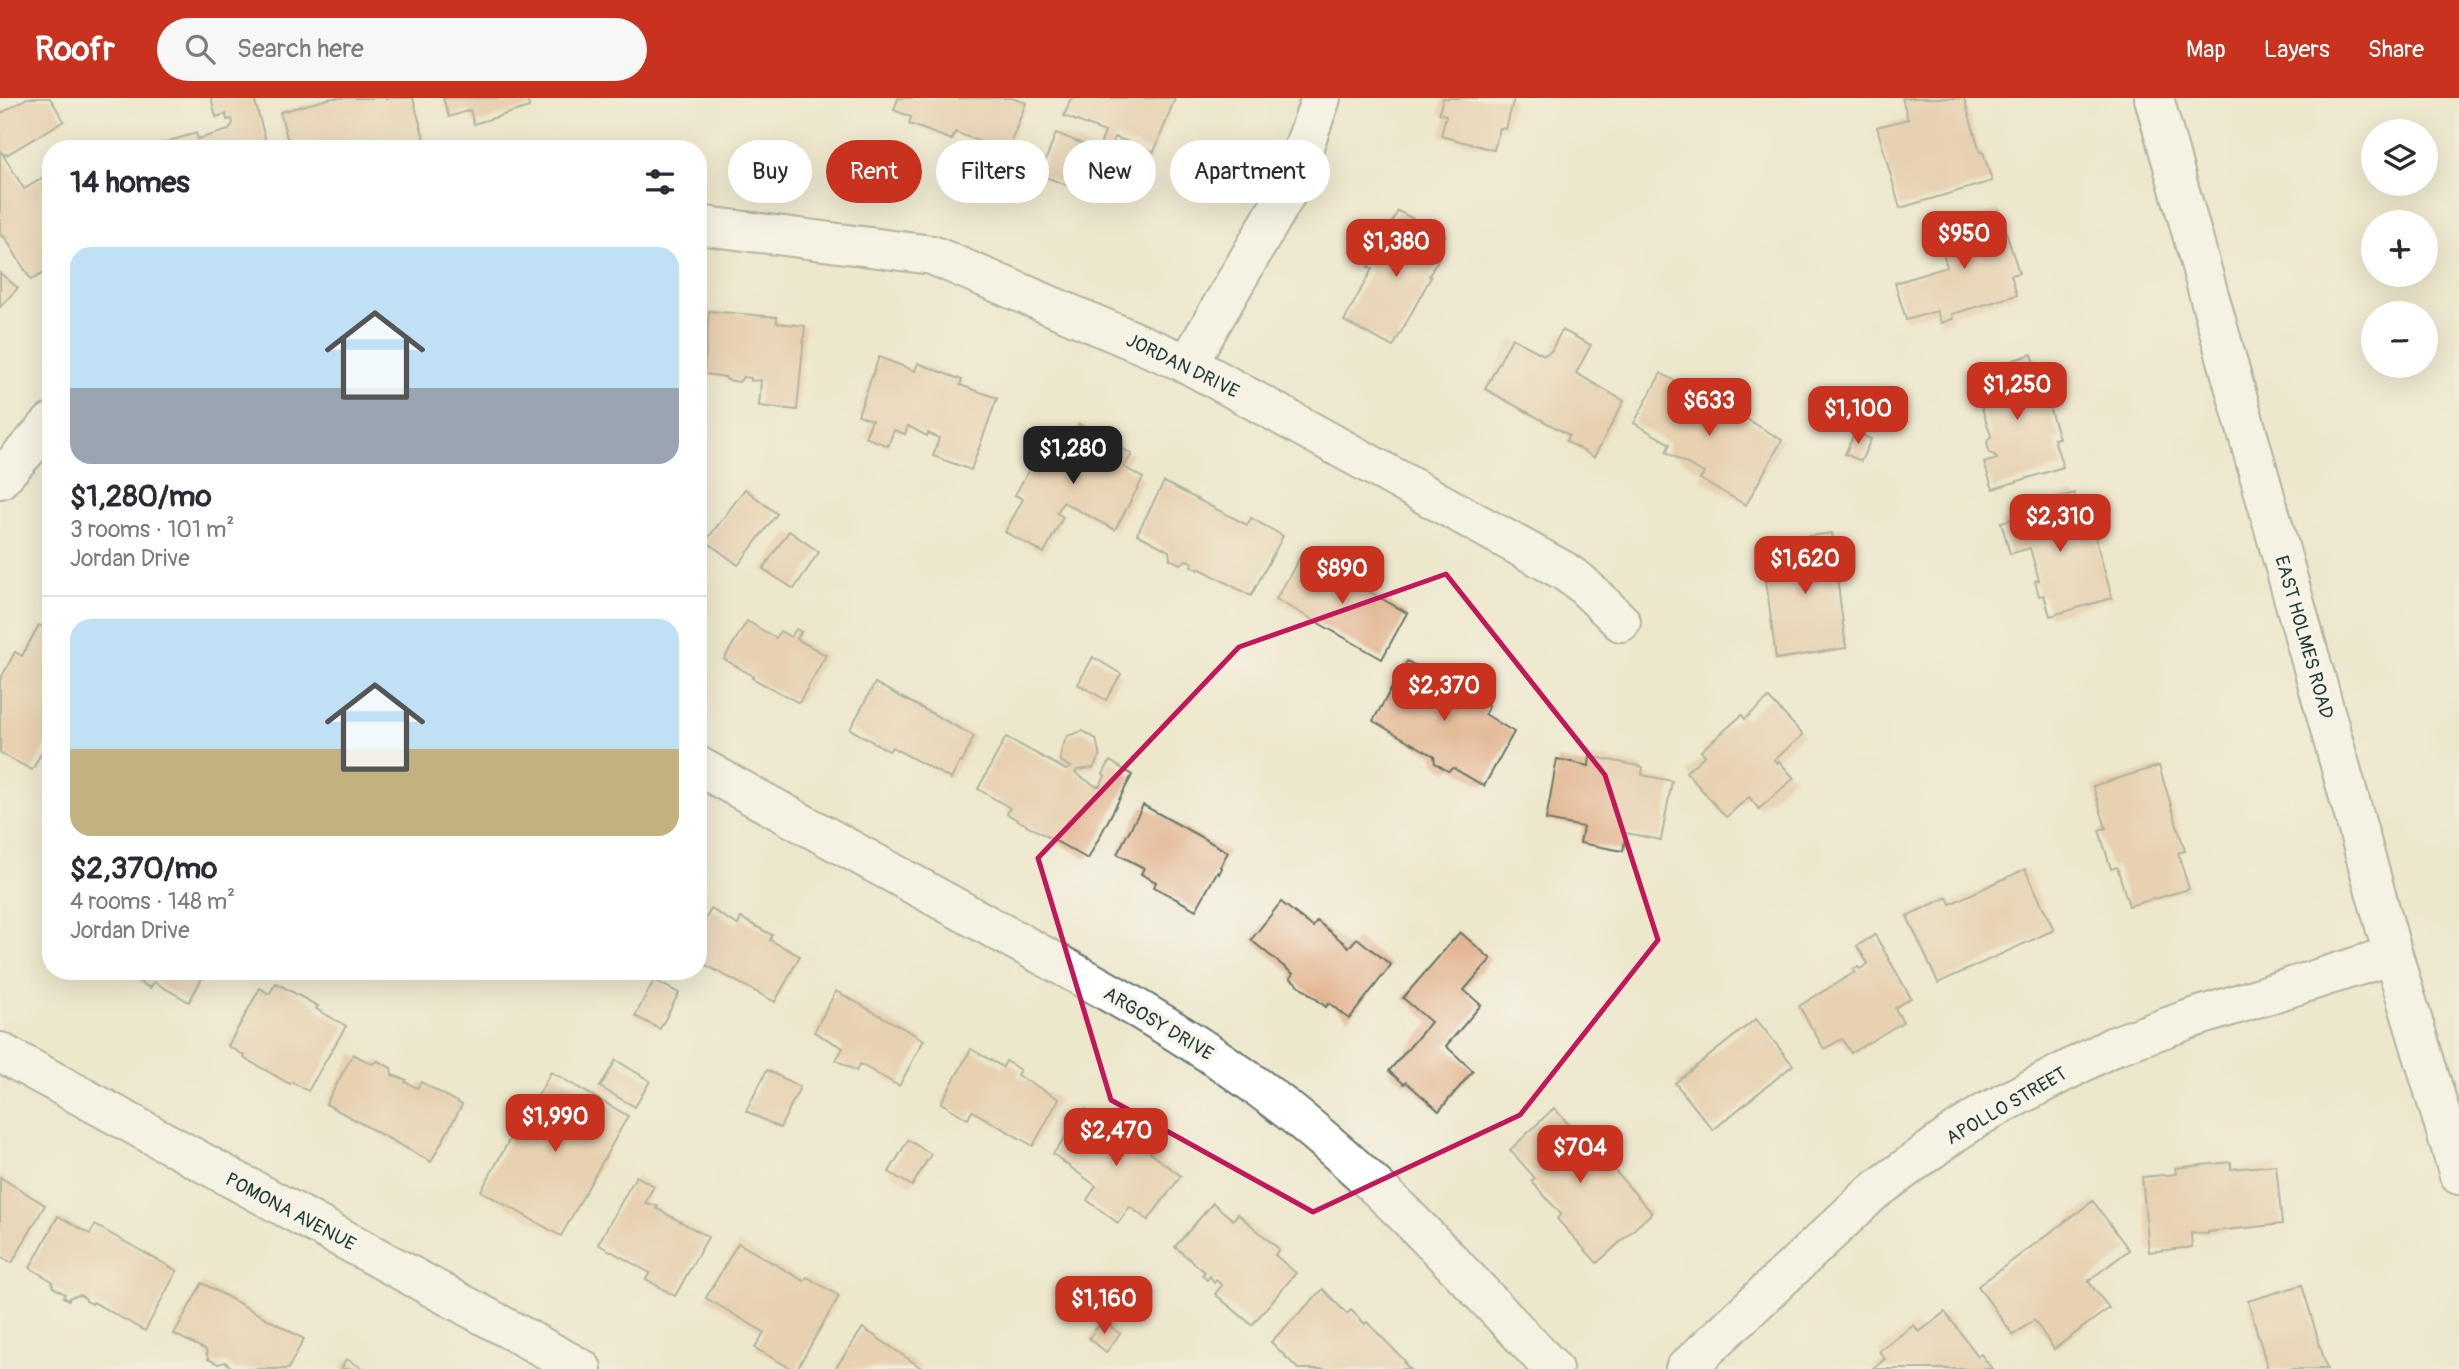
<!DOCTYPE html>
<html lang="en">
<head>
<meta charset="utf-8">
<style>
  :root { --surface:#fff; --page:#f7f7f7; --text:#2b2b33; --muted:#7c7c81; --line:#e1e1e2; --accent:#c8321e }
  body { margin:0; font-family:Pangolin,sans-serif; background:var(--page); color:var(--text); height:100vh; display:flex; flex-direction:column; font-size:26px; white-space:nowrap }
  * { box-sizing:border-box; margin:0 }
  p { font-size:23px; color:var(--muted) }
  .icon { flex:none; width:38px; height:38px; fill:none; stroke:currentColor; stroke-width:2; stroke-linecap:round; stroke-linejoin:round }
  .map { position:relative; flex:1; overflow:hidden }
  .drawer { position:absolute; left:42px; top:42px; width:665px; height:840px; display:flex; flex-direction:column; background:var(--surface); border-radius:28px; box-shadow:0 7px 28px #0002 }
  .drawer>* { flex:none }
  .banner { position:absolute; left:728px; top:42px; width:665px; height:63px; display:flex; gap:14px }
  .tools { position:absolute; left:2361px; top:21px; display:grid; gap:14px }
  .tools a { display:grid; place-items:center; width:77px; height:77px; border-radius:50%; background:var(--surface); box-shadow:0 7px 28px #0002; font-size:35px }
  .price { position:absolute; translate:-50% -60px; padding:0 16px; border-radius:14px; background:var(--accent); color:#fff; font-size:23px; line-height:46px; filter:drop-shadow(0 2px 4px #0008) }
  .price::after { content:''; position:absolute; left:50%; top:42px; width:21px; height:16px; margin-left:-10px; background:inherit; clip-path:polygon(0 0,100% 0,50% 100%) }
  .price.on { background:#222; color:#fff }
  ul { padding:0; list-style:none }
  li { display:grid; align-content:center; gap:14px; height:371px; padding:0 28px }
  li+li { border-top:2px solid var(--line) }
  li span { display:grid; place-items:center; height:217px; border-radius:21px; color:#555 }
  li>.icon { margin-inline-start:auto }
  span .icon { width:126px; height:126px; fill:#fffc; stroke-width:1 }
  li b { font-size:30px }
  h2 { display:flex; justify-content:space-between; align-items:center; height:84px; padding:0 28px; font-size:30px }
  .tag { padding:0 24px; border-radius:32px; background:var(--surface); box-shadow:0 7px 28px #0002; font-size:24px; line-height:63px }
  .tag.on { background:var(--accent); color:#fff }
  header { display:flex; align-items:center; gap:42px; box-sizing:border-box; height:98px; padding:0 35px; background:var(--accent); color:#fff }
  header strong { font-size:33px }
  nav { display:flex; gap:38px; margin-inline-start:auto; font-size:24px }
  .search { width:490px; height:63px; background:var(--page); display:flex; align-items:center; gap:18px; box-sizing:border-box; padding:0 24px; border-radius:38px; color:var(--muted); font-size:26px }
  .map>svg:first-child { display:block }
  .building { fill:#e2b591 }
  .lines { fill:none; stroke-linecap:round; stroke-linejoin:round }
  .minor-casing { stroke:#677869; stroke-width:42 }
  .major-casing { stroke:#677869; stroke-width:42 }
  .minor { stroke:#fff; stroke-width:38 }
  .major { stroke:#fff; stroke-width:38 }
  .marked { fill:none; stroke:#c2185b; stroke-width:5; stroke-linejoin:round }
  .labels { text-anchor:middle; stroke-width:7; stroke-linejoin:round; paint-order:stroke }
  .street-label { font-size:19px; fill:#1f3d34; stroke:#f7f3e8 }
</style>
</head>
<body>
<header>
<strong>Roofr</strong>
<div class="search"><svg class="icon" aria-label="search" viewBox="0 0 24 24"><circle cx="10" cy="10" r="6"/><path d="M15 15l6 6"/></svg>Search here</div>
<nav><a>Map</a><a>Layers</a><a>Share</a></nav>
</header>
<div class="map">
<svg width="2459" height="1271" viewBox="0 0 2459 1271">
  <rect width="100%" height="100%" fill="#f7f3e8"/>
  <filter id="ink" filterUnits="userSpaceOnUse"><feTurbulence type="fractalNoise" baseFrequency=".0143" numOctaves="2"/><feDisplacementMap in="SourceGraphic" scale="14" xChannelSelector="R" yChannelSelector="G"/><feConvolveMatrix kernelMatrix="1 2 1 2 8 2 1 2 1" color-interpolation-filters="sRGB"/></filter>
  <filter id="wash" filterUnits="userSpaceOnUse"><feTurbulence type="fractalNoise" baseFrequency=".00686" numOctaves="4" result="noise"/><feDisplacementMap in="SourceGraphic" scale="28" xChannelSelector="R" yChannelSelector="G"/><feGaussianBlur stdDeviation="1.57" result="paint"/><feColorMatrix in="noise" values="0 0 0 0 0 0 0 0 0 0 0 0 0 0 0 0 0 1.4 0 .05"/><feComposite in="paint" operator="in"/></filter>
  <g filter="url(#wash)">
    <rect width="100%" height="100%" fill="#ede7cc"/>
    <g id="blocks">
      <g class="building">
        <path d="M 27,0 L 50,0 L 64,23 L 6,57 L 2,55 L 24,91 L 50,76 L 51,78 L 51,171 L 31,182 L 4,138 L 2,139 L 0,135 L 0,16 Z"/>
        <path d="M 211,0 L 254,0 L 268,51 L 154,51 L 153,48 L 196,35 L 198,41 L 229,32 L 233,25 L 232,21 L 227,22 L 226,16 L 216,19 Z"/>
        <path d="M 332,0 L 413,0 L 424,40 L 390,51 L 290,51 L 280,14 Z"/>
        <path d="M 443,0 L 527,0 L 529,9 L 474,26 L 470,12 L 449,19 Z"/>
        <path d="M 898,0 L 1012,0 L 1026,5 L 1007,54 L 955,34 L 952,42 L 909,26 L 911,19 L 894,12 Z"/>
        <path d="M 1071,0 L 1175,0 L 1154,54 L 1115,39 L 1095,98 L 1040,77 L 1056,35 L 1098,52 L 1105,34 L 1064,18 Z"/>
        <path d="M 1443,0 L 1514,0 L 1506,31 L 1500,30 L 1494,52 L 1441,38 L 1446,17 L 1439,15 Z"/>
        <path d="M 1902,0 L 1964,0 L 1980,54 L 1983,54 L 1992,83 L 1900,110 L 1877,29 L 1908,21 Z"/>
        <path d="M 1999,112 L 2019,175 L 2011,177 L 2017,197 L 1952,216 L 1953,221 L 1941,225 L 1937,213 L 1906,222 L 1895,185 L 1947,169 L 1936,131 Z"/>
        <path d="M 1398,113 L 1421,125 L 1422,122 L 1427,125 L 1426,127 L 1445,137 L 1435,156 L 1440,158 L 1429,178 L 1431,179 L 1393,249 L 1344,223 L 1372,171 L 1368,169 Z"/>
        <path d="M 0,175 L 18,190 L 0,209 Z"/>
        <path d="M 709,213 L 777,219 L 777,225 L 805,228 L 797,312 L 759,308 L 761,282 L 751,283 L 751,280 L 743,279 L 739,284 L 727,282 L 725,279 L 704,276 Z"/>
        <path d="M 1562,232 L 1591,247 L 1576,275 L 1624,303 L 1594,359 L 1566,343 L 1569,337 L 1485,291 L 1512,240 L 1544,257 L 1551,253 Z"/>
        <path d="M 2032,256 L 2059,340 L 2054,341 L 2063,369 L 1993,391 L 1984,365 L 1997,361 L 1995,357 L 1989,355 L 1987,344 L 1991,338 L 1971,276 Z"/>
        <path d="M 879,259 L 915,273 L 918,265 L 962,282 L 960,287 L 997,300 L 971,372 L 933,358 L 939,340 L 928,335 L 927,338 L 908,328 L 905,336 L 894,332 L 888,348 L 865,339 L 872,322 L 858,317 Z"/>
        <path d="M 1661,275 L 1725,311 L 1726,309 L 1782,342 L 1746,407 L 1700,381 L 1704,375 L 1666,354 L 1670,346 L 1634,325 Z"/>
        <path d="M 1079,326 L 1132,356 L 1124,369 L 1143,380 L 1115,432 L 1063,404 L 1057,415 L 1063,419 L 1044,455 L 1005,434 L 1023,401 L 1015,397 L 1052,331 L 1071,342 Z"/>
        <path d="M 1855,334 L 1871,341 L 1861,363 L 1845,356 Z"/>
        <path d="M 1164,384 L 1247,427 L 1251,420 L 1283,438 L 1251,498 L 1199,470 L 1198,472 L 1191,468 L 1193,465 L 1187,462 L 1180,466 L 1170,461 L 1169,453 L 1137,436 Z"/>
        <path d="M 745,391 L 777,416 L 738,467 L 706,443 Z"/>
        <path d="M 2074,395 L 2085,429 L 2092,427 L 2112,500 L 2050,518 L 2044,497 L 2039,498 L 2035,483 L 2039,482 L 2030,450 L 2010,456 L 2001,424 L 2020,419 L 2018,412 Z"/>
        <path d="M 789,433 L 819,454 L 794,491 L 763,471 Z"/>
        <path d="M 1832,435 L 1835,455 L 1840,455 L 1843,479 L 1837,479 L 1846,550 L 1776,561 L 1764,466 L 1773,466 L 1770,443 Z"/>
        <path d="M 1302,456 L 1407,515 L 1382,561 L 1276,501 Z"/>
        <path d="M 747,523 L 776,540 L 780,533 L 791,539 L 796,531 L 801,534 L 797,541 L 826,557 L 799,605 L 752,580 L 753,578 L 724,561 Z"/>
        <path d="M 39,527 L 51,534 L 51,638 L 32,672 L 0,655 L 0,582 L 15,554 L 22,558 Z"/>
        <path d="M 1093,559 L 1121,576 L 1106,602 L 1078,586 Z"/>
        <path d="M 1407,563 L 1489,608 L 1485,616 L 1514,634 L 1484,688 L 1453,670 L 1448,673 L 1435,665 L 1434,658 L 1373,623 Z"/>
        <path d="M 875,585 L 974,638 L 962,665 L 960,664 L 951,681 L 892,649 L 889,653 L 850,631 Z"/>
        <path d="M 1769,600 L 1803,637 L 1774,662 L 1778,665 L 1779,663 L 1794,680 L 1759,711 L 1749,699 L 1726,719 L 1686,674 L 1705,657 L 1701,653 L 1742,617 L 1745,621 Z"/>
        <path d="M 1083,633 L 1096,641 L 1100,658 L 1093,670 L 1077,672 L 1075,675 L 1096,688 L 1100,688 L 1105,678 L 1103,676 L 1110,663 L 1132,677 L 1088,761 L 1007,716 L 1010,710 L 978,691 L 1006,639 L 1066,672 L 1071,669 L 1060,663 L 1062,650 L 1067,638 Z"/>
        <path d="M 1590,658 L 1643,669 L 1642,677 L 1672,683 L 1661,742 L 1626,735 L 1623,753 L 1580,745 L 1583,729 L 1546,722 L 1557,661 L 1589,668 Z"/>
        <path d="M 2159,668 L 2185,753 L 2178,755 L 2189,791 L 2129,808 L 2117,769 L 2111,771 L 2099,732 L 2106,730 L 2093,688 Z"/>
        <path d="M 1143,707 L 1228,754 L 1220,769 L 1222,770 L 1219,776 L 1217,774 L 1196,812 L 1154,789 L 1156,784 L 1141,776 L 1144,770 L 1117,756 Z"/>
        <path d="M 2025,771 L 2054,832 L 1938,885 L 1907,818 L 1947,799 L 1950,806 Z"/>
        <path d="M 1281,804 L 1313,829 L 1317,823 L 1349,849 L 1357,840 L 1391,867 L 1349,921 L 1329,905 L 1326,909 L 1290,880 L 1293,876 L 1251,842 Z"/>
        <path d="M 711,811 L 738,827 L 741,820 L 772,837 L 770,842 L 800,858 L 775,904 L 698,863 L 698,834 Z"/>
        <path d="M 1460,834 L 1491,861 L 1464,892 L 1481,907 L 1446,948 L 1473,973 L 1439,1013 L 1406,984 L 1404,986 L 1389,973 L 1431,924 L 1403,900 Z"/>
        <path d="M 1875,837 L 1911,900 L 1895,910 L 1903,924 L 1851,955 L 1842,941 L 1824,951 L 1799,908 L 1855,874 L 1853,871 L 1858,869 L 1860,871 L 1868,866 L 1857,848 Z"/>
        <path d="M 119,873 L 206,873 L 189,904 L 154,884 L 150,890 Z"/>
        <path d="M 654,882 L 679,895 L 660,931 L 635,918 Z"/>
        <path d="M 276,885 L 318,908 L 316,911 L 346,928 L 308,993 L 292,984 L 290,986 L 244,960 L 245,958 L 228,948 L 260,890 L 269,896 Z"/>
        <path d="M 836,893 L 924,942 L 899,988 L 860,966 L 856,973 L 836,962 L 843,950 L 814,934 Z"/>
        <path d="M 1756,921 L 1793,967 L 1713,1032 L 1675,985 Z"/>
        <path d="M 971,951 L 1003,969 L 1006,963 L 1020,972 L 1017,977 L 1059,1001 L 1033,1048 L 972,1013 L 968,1021 L 941,1005 Z"/>
        <path d="M 353,956 L 372,966 L 378,963 L 391,970 L 392,977 L 407,982 L 405,984 L 417,990 L 421,984 L 462,1007 L 431,1064 L 326,1006 Z"/>
        <path d="M 616,962 L 650,983 L 635,1009 L 600,989 Z"/>
        <path d="M 767,972 L 800,989 L 780,1030 L 746,1013 Z"/>
        <path d="M 551,974 L 628,1018 L 561,1138 L 481,1093 L 516,1030 L 519,1032 Z"/>
        <path d="M 1554,1010 L 1577,1036 L 1585,1034 L 1595,1045 L 1593,1051 L 1603,1059 L 1652,1115 L 1597,1165 L 1557,1121 L 1561,1116 L 1531,1083 L 1535,1080 L 1510,1052 Z"/>
        <path d="M 1086,1011 L 1118,1035 L 1122,1030 L 1152,1051 L 1150,1055 L 1181,1078 L 1148,1122 L 1130,1109 L 1118,1125 L 1087,1102 L 1096,1088 L 1053,1056 Z"/>
        <path d="M 908,1042 L 931,1056 L 912,1088 L 889,1074 Z"/>
        <path d="M 2231,1064 L 2231,1071 L 2276,1067 L 2282,1126 L 2208,1134 L 2208,1136 L 2191,1135 L 2192,1149 L 2149,1154 L 2142,1079 L 2176,1076 L 2175,1070 Z"/>
        <path d="M 636,1078 L 654,1088 L 645,1105 L 658,1108 L 656,1110 L 708,1139 L 675,1198 L 646,1181 L 650,1175 L 598,1146 Z"/>
        <path d="M 0,1079 L 45,1107 L 12,1165 L 0,1158 Z"/>
        <path d="M 2093,1103 L 2129,1152 L 2088,1183 L 2109,1210 L 2054,1251 L 2034,1222 L 2013,1237 L 1978,1188 Z"/>
        <path d="M 1213,1105 L 1233,1122 L 1238,1116 L 1279,1151 L 1275,1157 L 1296,1175 L 1252,1227 L 1215,1196 L 1222,1187 L 1216,1182 L 1214,1185 L 1210,1178 L 1207,1182 L 1202,1177 L 1205,1174 L 1175,1149 Z"/>
        <path d="M 58,1118 L 90,1136 L 95,1127 L 177,1173 L 145,1233 L 93,1204 L 92,1206 L 86,1203 L 86,1201 L 80,1197 L 70,1199 L 69,1202 L 63,1199 L 65,1196 L 53,1189 L 52,1183 L 30,1170 Z"/>
        <path d="M 738,1145 L 804,1183 L 807,1179 L 839,1198 L 797,1271 L 792,1271 L 755,1250 L 764,1234 L 706,1200 Z"/>
        <path d="M 202,1185 L 304,1241 L 288,1271 L 234,1271 L 225,1264 L 218,1266 L 208,1261 L 206,1252 L 174,1236 Z"/>
        <path d="M 2302,1187 L 2327,1271 L 2268,1271 L 2248,1203 Z"/>
        <path d="M 1323,1191 L 1347,1216 L 1351,1212 L 1365,1226 L 1367,1224 L 1406,1264 L 1404,1265 L 1410,1271 L 1298,1271 L 1271,1244 Z"/>
        <path d="M 1945,1214 L 1978,1258 L 1981,1256 L 1992,1271 L 1872,1271 L 1885,1261 L 1879,1253 L 1914,1227 L 1919,1234 Z"/>
        <path d="M 1103,1222 L 1120,1236 L 1106,1254 L 1089,1240 Z"/>
        <path d="M 863,1230 L 923,1271 L 835,1271 Z"/>
        <path d="M 346,1261 L 364,1271 L 341,1271 Z"/>
      </g>
    </g>
  </g>
  <g filter="url(#ink)">
    <use href="#blocks" fill-opacity="0" stroke="#677869" stroke-width="2"/>
    <g class="lines">
      <g class="minor-casing">
        <g id="minor">
          <path d="M 698,127 L 932,157 L 1188,266 L 1564,473 L 1581,485 L 1621,524"/>
          <path d="M 1188,266 L 1289,91 L 1321,0"/>
          <path d="M 0,381 L 51,325"/>
          <path d="M 698,668 C 799,724 900,779 1000,834 C 1090,883 1180,931 1263,993 C 1371,1073 1461,1174 1553,1271"/>
          <path d="M 0,954 L 582,1271"/>
          <path d="M 1685,1271 L 1872,1095 L 1954,1035 L 1985,1015 L 2114,948 L 2187,922 L 2393,857"/>
        </g>
      </g>
      <g class="major-casing">
        <path id="major" d="M 2154,0 L 2393,857 L 2459,1077"/>
      </g>
      <use href="#minor" class="minor"/>
      <use href="#major" class="major"/>
    </g>
  </g>
  <path d="M0 0H2459V1271H0ZM 1446,476 L 1605,677 L 1658,842 L 1520,1017 L 1313,1114 L 1111,1002 L 1038,760 L 1239,549 Z" fill="#ede7cc" fill-opacity=".55" fill-rule="evenodd"/>
  <path class="marked" d="M 1446,476 L 1605,677 L 1658,842 L 1520,1017 L 1313,1114 L 1111,1002 L 1038,760 L 1239,549 Z"/>
  <g class="labels">
    <g class="street-label">
      <text transform="translate(1183 267) rotate(26)" y="7">JORDAN DRIVE</text>
      <text transform="translate(2305 539) rotate(74)" y="7">EAST HOLMES ROAD</text>
      <text transform="translate(1159 925) rotate(31)" y="7">ARGOSY DRIVE</text>
      <text transform="translate(2006 1007) rotate(-30)" y="7">APOLLO STREET</text>
      <text transform="translate(291 1113) rotate(28)" y="7">POMONA AVENUE</text>
    </g>
  </g>
</svg>
<div class="tools">
<a><svg class="icon" aria-label="layers" viewBox="0 0 24 24"><path d="M12 4l9 5-9 5-9-5zM3 14l9 5 9-5"/></svg></a>
<a>+</a>
<a>−</a>
</div>
<b class="price" style="left:1964px;top:173px">$950</b>
<b class="price" style="left:1396px;top:181px">$1,380</b>
<b class="price" style="left:2017px;top:324px">$1,250</b>
<b class="price" style="left:1709px;top:340px">$633</b>
<b class="price" style="left:1858px;top:348px">$1,100</b>
<b class="price on" style="left:1073px;top:388px">$1,280</b>
<b class="price" style="left:2060px;top:456px">$2,310</b>
<b class="price" style="left:1805px;top:498px">$1,620</b>
<b class="price" style="left:1342px;top:508px">$890</b>
<b class="price" style="left:1444px;top:625px">$2,370</b>
<b class="price" style="left:555px;top:1056px">$1,990</b>
<b class="price" style="left:1116px;top:1070px">$2,470</b>
<b class="price" style="left:1580px;top:1087px">$704</b>
<b class="price" style="left:1104px;top:1238px">$1,160</b>
<div class="banner">
<a class="tag">Buy</a>
<a class="tag on">Rent</a>
<a class="tag">Filters</a>
<a class="tag">New</a>
<a class="tag">Apartment</a>
</div>
<section class="drawer">
<h2>14 homes<svg class="icon" aria-label="filters" viewBox="0 0 24 24"><path d="M4 7h16M4 17h16"/><circle cx="9" cy="7" r="2"/><circle cx="15" cy="17" r="2"/></svg></h2>
<ul>
<li><span style="background:linear-gradient(#bfe0f5 65%,#9aa5b1 0)"><svg class="icon" aria-label="home" viewBox="0 0 24 24"><path d="M3 11l9-7 9 7M6 9v11h12V9"/></svg></span><div><b>$1,280/mo</b><p>3 rooms · 101 m²</p><p>Jordan Drive</p></div></li>
<li><span style="background:linear-gradient(#bfe0f5 60%,#c2b280 0)"><svg class="icon" aria-label="home" viewBox="0 0 24 24"><path d="M3 11l9-7 9 7M6 9v11h12V9"/></svg></span><div><b>$2,370/mo</b><p>4 rooms · 148 m²</p><p>Jordan Drive</p></div></li>
</ul>
</section>
</div>
</body>
</html>
